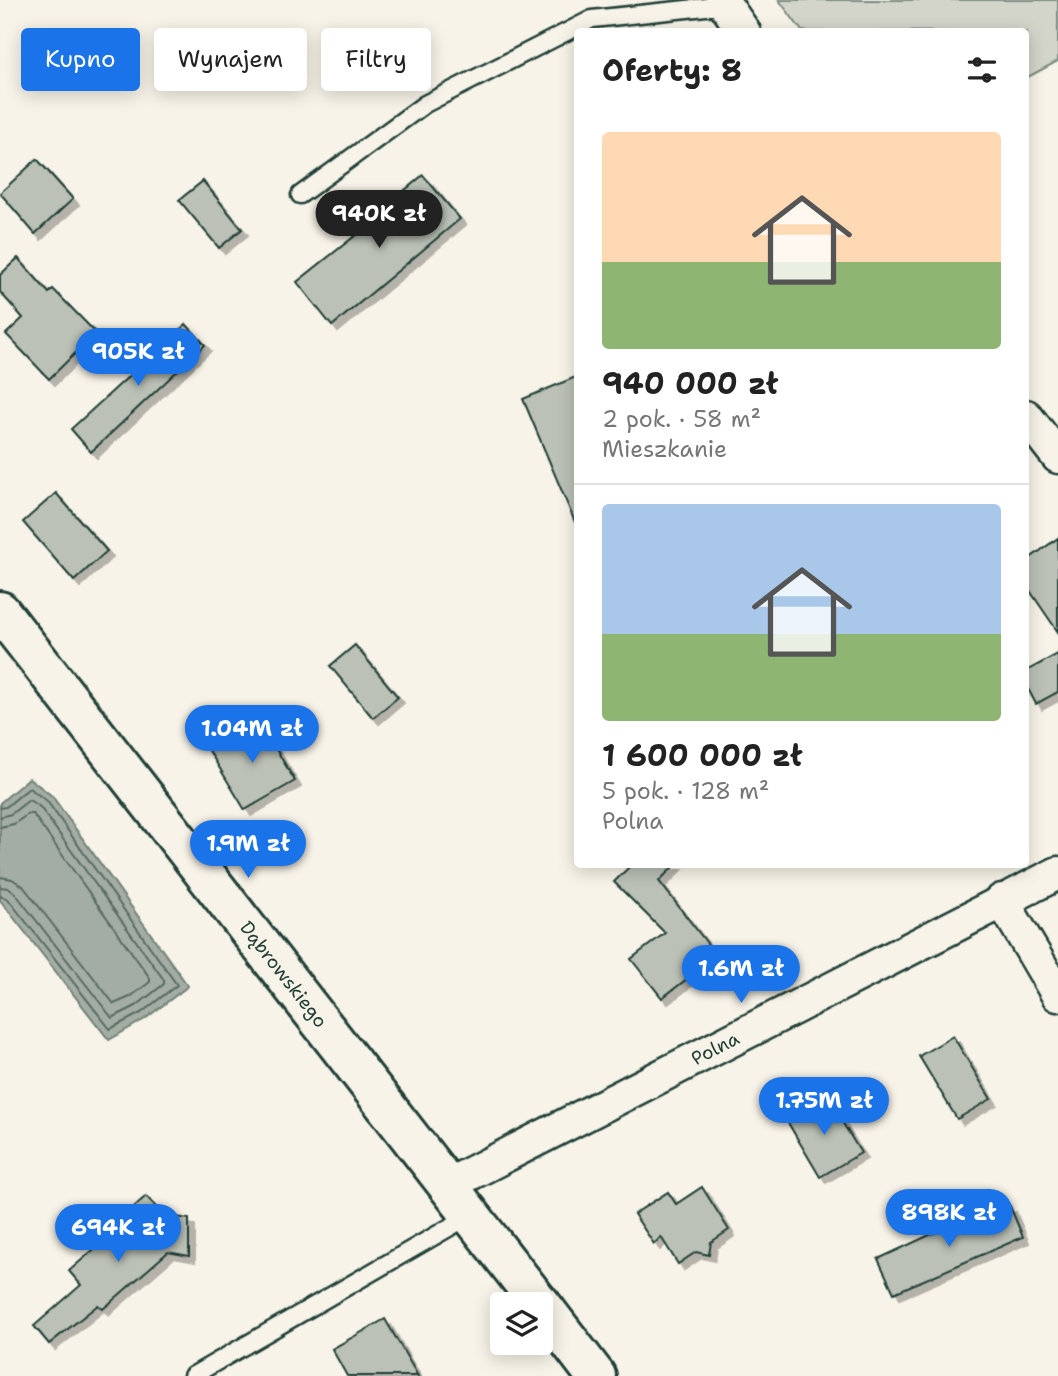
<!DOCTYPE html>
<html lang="pl">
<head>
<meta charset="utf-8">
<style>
  :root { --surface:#fff; --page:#f6f6f6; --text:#222; --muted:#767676; --line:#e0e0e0; --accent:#1a73e8 }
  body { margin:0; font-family:"Shantell Sans",sans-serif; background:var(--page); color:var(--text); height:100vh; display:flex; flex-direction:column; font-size:26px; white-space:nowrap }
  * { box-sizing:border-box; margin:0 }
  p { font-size:23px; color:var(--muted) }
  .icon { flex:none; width:38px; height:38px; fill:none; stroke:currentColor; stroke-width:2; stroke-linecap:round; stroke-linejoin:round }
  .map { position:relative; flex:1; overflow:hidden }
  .sheet { position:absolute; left:574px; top:28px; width:455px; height:840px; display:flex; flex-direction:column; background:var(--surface); border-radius:7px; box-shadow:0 4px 18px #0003 }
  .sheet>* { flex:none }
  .guide { position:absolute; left:21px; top:28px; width:448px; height:63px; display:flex; gap:14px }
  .tools { position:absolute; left:490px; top:1292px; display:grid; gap:14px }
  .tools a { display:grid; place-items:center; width:63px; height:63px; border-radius:7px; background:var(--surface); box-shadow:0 4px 18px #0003; font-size:35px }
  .price { position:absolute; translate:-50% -60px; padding:0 16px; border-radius:24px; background:var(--accent); color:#fff; font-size:23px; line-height:46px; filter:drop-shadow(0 2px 4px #0008) }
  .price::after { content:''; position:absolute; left:50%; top:42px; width:21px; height:16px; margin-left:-10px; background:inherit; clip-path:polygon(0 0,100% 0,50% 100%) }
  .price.selected { background:#222; color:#fff }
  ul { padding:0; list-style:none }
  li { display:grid; align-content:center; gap:14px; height:371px; padding:0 28px }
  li+li { border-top:2px solid var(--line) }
  li span { display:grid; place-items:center; height:217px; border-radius:7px; color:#555 }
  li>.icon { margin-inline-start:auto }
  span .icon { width:126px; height:126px; fill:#fffc; stroke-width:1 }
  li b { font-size:30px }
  h2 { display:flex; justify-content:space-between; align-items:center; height:84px; padding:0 28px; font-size:30px }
  .tag { padding:0 24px; border-radius:7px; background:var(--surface); box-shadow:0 4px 18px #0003; font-size:24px; line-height:63px }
  .tag.selected { background:var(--accent); color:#fff }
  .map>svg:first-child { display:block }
  .green { fill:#d3d5ca; stroke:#79897f; stroke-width:2 }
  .water { fill:#a4ada3; stroke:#6f8077; stroke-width:2 }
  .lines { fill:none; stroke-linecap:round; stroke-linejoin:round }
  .shore { stroke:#546a60; stroke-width:2 }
  .building { fill:#bbc1b6; stroke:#1f3d34; stroke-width:2; filter:url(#shadow) }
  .service-casing { stroke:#1f3d34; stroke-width:21 }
  .minor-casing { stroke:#1f3d34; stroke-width:37 }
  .tertiary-casing { stroke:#1f3d34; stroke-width:44 }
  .service { stroke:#f7f3e8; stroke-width:16 }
  .minor { stroke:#f7f3e8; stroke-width:32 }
  .tertiary { stroke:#f7f3e8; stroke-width:38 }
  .labels { text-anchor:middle; stroke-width:5; stroke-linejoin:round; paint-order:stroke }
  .street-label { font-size:19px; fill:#1f3d34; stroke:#f7f3e8 }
</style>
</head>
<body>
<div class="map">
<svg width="1058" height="1376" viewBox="0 0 1058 1376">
  <defs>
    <filter id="shadow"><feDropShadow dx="6" dy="6" stdDeviation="0" flood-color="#0004"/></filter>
  </defs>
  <rect width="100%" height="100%" fill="#f7f3e8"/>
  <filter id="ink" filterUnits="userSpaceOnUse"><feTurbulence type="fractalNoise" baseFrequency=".0143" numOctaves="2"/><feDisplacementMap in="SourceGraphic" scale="14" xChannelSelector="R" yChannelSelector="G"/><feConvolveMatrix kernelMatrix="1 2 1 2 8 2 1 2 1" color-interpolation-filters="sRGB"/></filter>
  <g filter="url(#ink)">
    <path class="green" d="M 779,0 L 1058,0 L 1058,61 L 1026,78 L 1026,32 L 802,31 Z"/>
    <path class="water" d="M 29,778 L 52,796 L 188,986 L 145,1019 L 109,1040 L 0,900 L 0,803 Z"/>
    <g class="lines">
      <g class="shore">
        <path d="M 0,808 L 6,807 L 29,788 L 47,801 L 177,985 L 141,1013 L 110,1029 L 8,899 L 0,896"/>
        <path d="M 0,817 L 11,814 L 29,800 L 40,807 L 164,980 L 164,984 L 136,1006 L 112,1018 L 15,893 L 8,888 L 0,887"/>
        <path d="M 0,827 L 14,824 L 28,814 L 33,814 L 150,978 L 150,982 L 130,997 L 114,1004 L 23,886 L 12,879 L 0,877"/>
      </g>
    </g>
    <g class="building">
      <path d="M 37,159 L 73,199 L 35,234 L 0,193 Z"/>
      <path d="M 423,175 L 460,219 L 332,326 L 297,282 L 376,219 L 374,216 Z"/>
      <path d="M 203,181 L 242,229 L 219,248 L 179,200 Z"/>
      <path d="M 18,258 L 49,293 L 53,289 L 96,333 L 49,379 L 6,334 L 23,318 L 0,292 L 0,275 Z"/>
      <path d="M 186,324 L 205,345 L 91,452 L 71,429 Z"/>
      <path d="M 578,376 L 578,527 L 577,527 L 523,399 Z"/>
      <path d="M 56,493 L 107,551 L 74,581 L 23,522 Z"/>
      <path d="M 1058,538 L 1058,632 L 1026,585 L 1026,561 Z"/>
      <path d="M 355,645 L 398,697 L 373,718 L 330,666 Z"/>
      <path d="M 1058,654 L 1058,692 L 1036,704 L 1026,685 L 1026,671 Z"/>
      <path d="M 258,719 L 295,781 L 245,810 L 208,749 Z"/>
      <path d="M 632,864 L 676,864 L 659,881 L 717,956 L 662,998 L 631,959 L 665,933 L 614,882 Z"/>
      <path d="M 953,1036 L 991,1099 L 957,1119 L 919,1056 Z"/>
      <path d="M 827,1097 L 861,1153 L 820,1177 L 787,1121 Z"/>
      <path d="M 702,1187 L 729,1230 L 711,1242 L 709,1255 L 696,1252 L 678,1264 L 661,1237 L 654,1244 L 634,1214 L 668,1192 L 676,1204 Z"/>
      <path d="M 146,1196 L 164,1215 L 189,1219 L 189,1256 L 168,1252 L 103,1309 L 98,1305 L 49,1344 L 34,1326 L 81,1285 L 69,1271 L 126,1221 L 122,1218 Z"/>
      <path d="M 1010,1206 L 1023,1237 L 894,1293 L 878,1259 L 951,1225 L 953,1229 Z"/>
      <path d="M 385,1319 L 418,1376 L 347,1376 L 332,1349 Z"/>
    </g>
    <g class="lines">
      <g class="service-casing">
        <g id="service">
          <path d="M 300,195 L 425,104 L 592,19 L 725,5"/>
          <path d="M 192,1376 L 471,1215"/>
        </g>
      </g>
      <g class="minor-casing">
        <g id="minor">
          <path d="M 722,0 L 744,32"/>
          <path d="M 1026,416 L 1058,457"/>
          <path d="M 1002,900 L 1058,995"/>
          <path d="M 448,1185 L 1058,873"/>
        </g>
      </g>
      <g class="tertiary-casing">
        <g id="tertiary">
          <path d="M 0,611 L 540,1304"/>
          <path d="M 541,1304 L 596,1376"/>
        </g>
      </g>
      <use href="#service" class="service"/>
      <use href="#minor" class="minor"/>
      <use href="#tertiary" class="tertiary"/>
    </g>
  </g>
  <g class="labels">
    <g class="street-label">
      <text transform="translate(284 974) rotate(52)" y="7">Dąbrowskiego</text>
      <text transform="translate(715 1048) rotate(-27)" y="7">Polna</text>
    </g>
  </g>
</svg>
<div class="tools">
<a><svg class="icon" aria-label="layers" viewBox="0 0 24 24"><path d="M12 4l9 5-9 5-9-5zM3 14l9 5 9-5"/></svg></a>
</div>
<b class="price selected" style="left:379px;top:250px">940K zł</b>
<b class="price" style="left:138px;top:388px">905K zł</b>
<b class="price" style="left:252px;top:765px">1.04M zł</b>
<b class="price" style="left:248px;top:880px">1.9M zł</b>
<b class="price" style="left:741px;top:1005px">1.6M zł</b>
<b class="price" style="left:824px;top:1137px">1.75M zł</b>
<b class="price" style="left:949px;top:1249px">898K zł</b>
<b class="price" style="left:118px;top:1264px">694K zł</b>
<div class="guide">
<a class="tag selected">Kupno</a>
<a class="tag">Wynajem</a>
<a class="tag">Filtry</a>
</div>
<section class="sheet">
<h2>Oferty: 8<svg class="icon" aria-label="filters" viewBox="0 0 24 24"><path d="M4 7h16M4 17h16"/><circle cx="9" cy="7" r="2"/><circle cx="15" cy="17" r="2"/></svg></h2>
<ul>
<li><span style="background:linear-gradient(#ffd9b3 60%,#8fb573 0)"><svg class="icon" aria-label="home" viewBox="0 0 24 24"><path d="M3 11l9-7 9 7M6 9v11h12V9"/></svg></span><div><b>940 000 zł</b><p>2 pok. · 58 m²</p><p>Mieszkanie</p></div></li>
<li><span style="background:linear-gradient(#a9c7e8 60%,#8fb573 0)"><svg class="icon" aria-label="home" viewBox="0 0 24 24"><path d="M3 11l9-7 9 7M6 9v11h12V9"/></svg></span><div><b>1 600 000 zł</b><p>5 pok. · 128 m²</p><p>Polna</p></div></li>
</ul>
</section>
</div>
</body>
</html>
